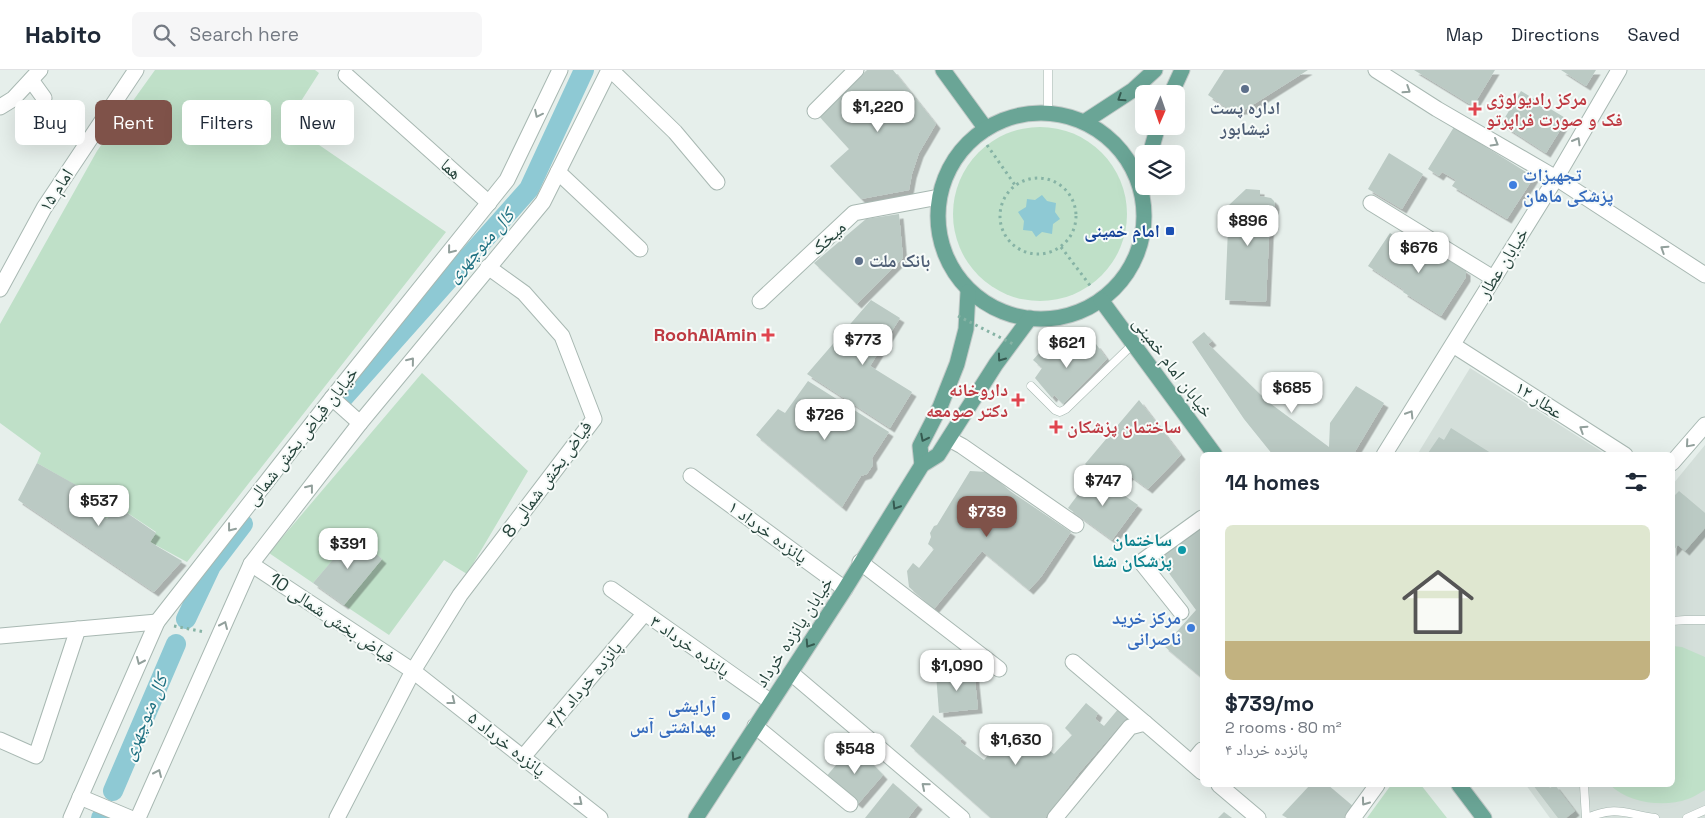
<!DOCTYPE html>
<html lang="en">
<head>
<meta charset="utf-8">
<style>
  :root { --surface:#fff; --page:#f6f6f7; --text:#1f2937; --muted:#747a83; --line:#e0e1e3; --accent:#7f5249 }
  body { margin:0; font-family:"Space Grotesk","Noto Naskh Arabic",sans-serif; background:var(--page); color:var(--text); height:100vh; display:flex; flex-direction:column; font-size:19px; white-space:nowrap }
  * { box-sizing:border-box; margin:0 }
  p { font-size:16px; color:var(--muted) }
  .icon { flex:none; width:28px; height:28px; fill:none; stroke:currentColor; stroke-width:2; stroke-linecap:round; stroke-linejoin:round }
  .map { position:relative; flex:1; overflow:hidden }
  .side { position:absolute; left:1200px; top:382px; width:475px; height:335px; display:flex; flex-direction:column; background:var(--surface); border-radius:8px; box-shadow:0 5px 20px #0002 }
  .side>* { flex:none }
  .guide { position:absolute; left:15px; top:30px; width:475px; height:45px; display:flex; gap:10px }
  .needle { width:32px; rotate:182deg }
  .fabs { position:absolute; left:1135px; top:15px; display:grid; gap:10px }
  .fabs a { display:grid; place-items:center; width:50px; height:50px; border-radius:8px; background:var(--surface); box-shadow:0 5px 20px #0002; font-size:25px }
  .price { position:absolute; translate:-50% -42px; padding:0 11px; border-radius:10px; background:#fff; color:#222; font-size:16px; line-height:32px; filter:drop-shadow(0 1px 2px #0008) }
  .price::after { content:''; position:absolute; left:50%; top:30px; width:15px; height:11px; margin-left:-8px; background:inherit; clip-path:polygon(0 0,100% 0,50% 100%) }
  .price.current { background:var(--accent); color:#fff }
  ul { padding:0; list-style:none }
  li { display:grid; align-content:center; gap:10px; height:265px; padding:0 25px }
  li span { display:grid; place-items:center; height:155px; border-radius:8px; color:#555 }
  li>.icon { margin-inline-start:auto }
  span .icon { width:90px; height:90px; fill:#fffc; stroke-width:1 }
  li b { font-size:21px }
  h2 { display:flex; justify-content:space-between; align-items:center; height:60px; padding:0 25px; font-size:21px }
  .tag { padding:0 18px; border-radius:8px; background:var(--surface); box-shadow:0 5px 20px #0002; font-size:18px; line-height:45px }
  .tag.current { background:var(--accent); color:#fff }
  header { display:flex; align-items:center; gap:30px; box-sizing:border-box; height:70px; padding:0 25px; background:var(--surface); border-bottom:1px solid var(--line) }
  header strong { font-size:24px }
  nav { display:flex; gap:28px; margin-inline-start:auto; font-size:18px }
  .search { width:350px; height:45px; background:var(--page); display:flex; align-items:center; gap:12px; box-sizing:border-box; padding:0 18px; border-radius:8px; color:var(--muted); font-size:19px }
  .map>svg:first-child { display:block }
  .built { fill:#d4dfda }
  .green { fill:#bfe0c8 }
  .water { fill:#8ec9d4 }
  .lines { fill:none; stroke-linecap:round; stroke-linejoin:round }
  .canal { stroke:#8ec9d4; stroke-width:20 }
  .building { fill:#bbcac4; filter:url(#shadow) }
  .service-casing { stroke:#a8b8b2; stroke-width:9 }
  .minor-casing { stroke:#a8b8b2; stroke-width:17 }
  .tertiary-casing { stroke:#a8b8b2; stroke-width:17 }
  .primary-casing { stroke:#c2cac8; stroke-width:17 }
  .path { stroke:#86b3a5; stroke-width:3; stroke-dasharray:2.5 4; stroke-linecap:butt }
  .service { stroke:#fff; stroke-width:8 }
  .minor { stroke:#fff; stroke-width:15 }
  .tertiary { stroke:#fff; stroke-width:15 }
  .primary { stroke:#6aa596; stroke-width:15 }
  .path-bridge { stroke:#86b3a5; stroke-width:3; stroke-dasharray:2.5 4; stroke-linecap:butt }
  .oneway { stroke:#92a09c }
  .oneway2 { stroke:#365b51 }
  .service-dot { fill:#5c6f8a; stroke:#f7fbf9; stroke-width:2 }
  .health-dot { fill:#e0444e; stroke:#f7fbf9; stroke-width:2 }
  .shop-dot { fill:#3f7fe0; stroke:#f7fbf9; stroke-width:2 }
  .transit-dot { fill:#1a4fb4; stroke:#f7fbf9; stroke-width:2 }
  .culture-dot { fill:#0f9aa8; stroke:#f7fbf9; stroke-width:2 }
  .labels { text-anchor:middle; stroke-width:4; stroke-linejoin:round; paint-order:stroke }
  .health-label { font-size:18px; font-weight:bold; fill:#be3a42; stroke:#f7fbf9; text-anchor:start }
  .service-label { font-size:18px; font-weight:bold; fill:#4e5e75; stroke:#f7fbf9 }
  .street-label { font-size:18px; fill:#24423a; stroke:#f7fbf9 }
  .shop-label { font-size:18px; font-weight:bold; fill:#366cbe; stroke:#f7fbf9; text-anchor:end }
  .transit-label { font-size:18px; font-weight:bold; fill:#164399; stroke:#f7fbf9; text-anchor:end }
  .culture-label { font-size:18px; font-weight:bold; fill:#0d838f; stroke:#f7fbf9; text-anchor:end }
  .water-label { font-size:19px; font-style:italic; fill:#1c6f80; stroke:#f7fbf9 }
</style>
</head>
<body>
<header>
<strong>Habito</strong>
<div class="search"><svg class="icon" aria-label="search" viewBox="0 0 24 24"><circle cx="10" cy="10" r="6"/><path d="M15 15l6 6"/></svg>Search here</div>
<nav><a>Map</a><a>Directions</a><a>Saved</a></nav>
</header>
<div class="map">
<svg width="1705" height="748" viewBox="0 0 1705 748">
  <defs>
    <filter id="shadow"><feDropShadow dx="4.5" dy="4.5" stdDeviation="0" flood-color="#0004"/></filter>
  </defs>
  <rect width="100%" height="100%" fill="#e6efeb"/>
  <g class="built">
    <path d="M 1470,298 L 1607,385 L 1417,385 Z"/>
    <path d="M 1705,375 L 1705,748 L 1550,748 L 1526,715 L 1672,715 L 1673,414 Z"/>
  </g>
  <g class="green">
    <path d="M 155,0 L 315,0 L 319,3 L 287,53 L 446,162 L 187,492 L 150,472 L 156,462 L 117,436 L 107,449 L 94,441 L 100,429 L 37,393 L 41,383 L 0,353 L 0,254 L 97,81 Z"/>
    <circle cx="1040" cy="144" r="87"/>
    <path d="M 422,303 L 528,401 L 467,504 L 444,490 L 389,565 L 344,535 L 382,489 L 354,466 L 313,513 L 269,483 Z"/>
    <path d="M 1673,576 L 1682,577 L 1705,587 L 1705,720 C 1699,723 1694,727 1688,729 C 1663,738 1629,733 1610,715 L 1672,715 L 1672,662 L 1674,654 L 1672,647 Z"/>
    <path d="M 1391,715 L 1421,715 L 1447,748 L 1367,748 Z"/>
  </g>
  <path class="water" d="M 1042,125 L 1047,131 L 1056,133 L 1055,142 L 1060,149 L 1053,154 L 1052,164 L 1042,162 L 1036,167 L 1032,161 L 1023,160 L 1024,151 L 1018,142 L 1026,137 L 1027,129 L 1035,130 Z"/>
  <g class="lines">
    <g class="canal">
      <path d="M 343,328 L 529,119 L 584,0"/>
      <path d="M 186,549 L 211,496 L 243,454"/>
      <path d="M 113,721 L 176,574"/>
      <path d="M 101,748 L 102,747"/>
    </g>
  </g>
  <g class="building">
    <path d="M 867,0 L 893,0 L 936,54 L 919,83 L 912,104 L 909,120 L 861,129 L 830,96 L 849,79 L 818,45 Z"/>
    <path d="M 1224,0 L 1308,0 L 1246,39 L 1233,42 L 1208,25 Z"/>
    <path d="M 1414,0 L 1495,0 L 1473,36 Z"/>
    <path d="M 1561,0 L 1596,0 L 1586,16 Z"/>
    <path d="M 1521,21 L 1567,49 L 1546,83 L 1501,54 Z"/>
    <path d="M 1454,57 L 1534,107 L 1507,149 L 1452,116 L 1456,110 L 1442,102 L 1439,106 L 1428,99 Z"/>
    <path d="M 1389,83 L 1423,104 L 1402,139 L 1368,119 Z"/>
    <path d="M 1246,119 L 1260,120 L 1260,126 L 1271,128 L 1274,131 L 1275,135 L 1274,140 L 1270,147 L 1266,232 L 1225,230 L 1229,135 Z"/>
    <path d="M 899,144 L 903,188 L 857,234 L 814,193 L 866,149 Z"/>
    <path d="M 1390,163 L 1426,187 L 1440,183 L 1466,201 L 1466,207 L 1441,246 L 1403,222 L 1404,220 L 1368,196 Z"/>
    <path d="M 871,230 L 900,248 L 870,296 L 912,322 L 890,358 L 807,304 Z"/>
    <path d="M 1204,262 L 1212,271 L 1208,274 L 1267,331 L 1329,377 L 1330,353 L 1356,316 L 1384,333 L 1353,385 L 1273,385 L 1244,349 L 1192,272 Z"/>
    <path d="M 1096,274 L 1107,289 L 1063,334 L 1054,325 L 1052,328 L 1035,308 L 1042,298 L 1033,290 L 1046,275 L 1051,280 Z"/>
    <path d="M 808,311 L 889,362 L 872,388 L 873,395 L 867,404 L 861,406 L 842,437 L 756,365 L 778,339 L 785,343 Z"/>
    <path d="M 1139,330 L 1181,385 L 1148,419 L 1129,405 L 1117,419 L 1110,413 L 1113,409 L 1095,395 L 1092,400 L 1085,394 Z"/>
    <path d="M 1451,358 L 1494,385 L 1431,385 L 1428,383 L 1439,367 L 1444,370 Z"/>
    <path d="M 37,393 L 101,429 L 94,441 L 107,449 L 117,436 L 156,463 L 150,472 L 182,491 L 154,522 L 18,430 Z"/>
    <path d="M 970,401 L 988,402 L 1010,421 L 1071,462 L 1041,507 L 1029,520 L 982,481 L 934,539 L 909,517 L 907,501 L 913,493 L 919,498 L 934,479 L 928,474 L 931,467 L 930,463 L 934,456 L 937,455 Z"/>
    <path d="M 1091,407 L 1098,407 L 1138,435 L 1112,470 L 1068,438 Z"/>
    <path d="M 1679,421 L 1705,443 L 1705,458 L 1685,481 L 1678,475 L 1672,482 L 1672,428 Z"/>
    <path d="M 1202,454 L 1202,608 L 1164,576 L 1196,540 L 1157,487 Z"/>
    <path d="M 354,465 L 382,489 L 344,535 L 313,513 Z"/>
    <path d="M 974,601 L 978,639 L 939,643 L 936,604 Z"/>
    <path d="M 1086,633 L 1098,643 L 1095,649 L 1104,656 L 1119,638 L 1128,646 L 1079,703 L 1045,748 L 991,748 L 910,676 L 933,645 L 962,668 L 960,672 L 984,690 L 992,680 L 996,683 L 1007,668 L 1012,673 L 1018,667 L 1025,674 L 1030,666 L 1054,684 L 1072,665 L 1065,658 Z"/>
    <path d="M 854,674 L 883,705 L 858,734 L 825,708 Z"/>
    <path d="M 893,713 L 918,735 L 908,748 L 865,748 Z"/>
    <path d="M 1310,715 L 1328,715 L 1354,737 L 1345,748 L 1287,748 L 1282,745 Z"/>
    <path d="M 1533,715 L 1548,715 L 1550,718 L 1555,715 L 1575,741 L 1566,748 L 1558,748 Z"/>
    <path d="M 1224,742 L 1232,748 L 1218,748 Z"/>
  </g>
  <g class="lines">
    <g class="service-casing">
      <g id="service">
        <path d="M 1048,0 L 1048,43"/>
        <path d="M 1031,316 L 1055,340 L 1060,342 L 1066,339 L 1133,274"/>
        <path d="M 1672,551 L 1685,550 L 1705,550"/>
        <path d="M 1584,715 L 1586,748"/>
        <path d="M 1587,748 C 1617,735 1626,744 1655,748"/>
        <path d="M 1687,748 L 1705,740"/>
      </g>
    </g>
    <g class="minor-casing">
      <g id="minor">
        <path d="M 611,0 L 675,62 L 717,112"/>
        <path d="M 1376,0 L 1437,39 L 1556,108 L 1705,205"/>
        <path d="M 346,5 L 489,133"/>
        <path d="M 31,10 L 44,28"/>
        <path d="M 0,37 L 13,29 L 40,0"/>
        <path d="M 815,41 L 856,0"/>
        <path d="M 558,102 L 640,179"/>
        <path d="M 1371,133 L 1493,208"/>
        <path d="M 0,219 L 44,138 L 136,0"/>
        <path d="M 760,231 L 854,143 L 939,127"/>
        <path d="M 1453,275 L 1625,385"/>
        <path d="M 949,369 L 962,376 L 1076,455"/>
        <path d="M 1672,393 L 1705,355"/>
        <path d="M 691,406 L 845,519"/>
        <path d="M 860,492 L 999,599"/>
        <path d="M 251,494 L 413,601 L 600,748"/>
        <path d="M 611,519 L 771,632"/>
        <path d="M 1181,542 L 1141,492 L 1202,448"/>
        <path d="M 0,566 L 157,552"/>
        <path d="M 1073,592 L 1145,653"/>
        <path d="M 791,603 L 962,748"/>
        <path d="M 755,656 L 850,734"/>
        <path d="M 0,670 L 36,686 L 78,559"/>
        <path d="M 523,687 L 644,544"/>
        <path d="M 1192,692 L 1202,680"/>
        <path d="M 1219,715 L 1258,748"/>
        <path d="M 337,748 L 413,601 L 460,525 L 594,349 L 562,266 L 524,223 L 488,197"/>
        <path d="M 1055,748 L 1130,657 L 1145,653 L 1202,702"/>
        <path d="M 1353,748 L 1377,715"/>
      </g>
    </g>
    <g class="tertiary-casing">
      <g id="tertiary">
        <path d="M 332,328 L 360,353"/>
        <path d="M 1384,385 L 1556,108 L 1619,0"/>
        <path d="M 80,727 L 130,748"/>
        <path d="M 71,748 L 157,552 L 332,328 L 507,110 L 560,0"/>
        <path d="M 138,748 L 251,494 L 360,353 L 543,132 L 609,0"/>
      </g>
    </g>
    <g class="primary-casing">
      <g id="primary">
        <path d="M 943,0 L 986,59"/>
        <path d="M 1171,24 L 1182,0"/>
        <circle cx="1041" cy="146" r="103"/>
        <path d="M 1084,52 L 1133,20 L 1155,0"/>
        <path d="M 1150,84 L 1158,56"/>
        <path d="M 1101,230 L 1215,385"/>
        <path d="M 922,395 L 920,376 L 940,337 L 957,294 L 966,259 L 968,222"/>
        <path d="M 1459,715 L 1484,748"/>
        <path d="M 696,748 L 845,519 L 922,395 L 938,385 L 996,294 L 1030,248"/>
      </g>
    </g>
    <g class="path">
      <path d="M 987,75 L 1015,115"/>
      <circle cx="1038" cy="146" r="38"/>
      <path d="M 1061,177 L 1092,218"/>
      <path d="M 174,556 L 205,562"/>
    </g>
    <use href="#service" class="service"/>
    <use href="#minor" class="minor"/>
    <use href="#tertiary" class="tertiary"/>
    <use href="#primary" class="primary"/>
    <path class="path-bridge" d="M 958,246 L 1015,275"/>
  </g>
  <defs><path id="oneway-chevron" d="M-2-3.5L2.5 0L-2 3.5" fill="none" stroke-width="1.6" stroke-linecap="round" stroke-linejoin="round" transform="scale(1.25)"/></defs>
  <g class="oneway">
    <use href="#oneway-chevron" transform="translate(1407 20) rotate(33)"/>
    <use href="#oneway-chevron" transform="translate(538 44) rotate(116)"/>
    <use href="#oneway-chevron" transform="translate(1577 71) rotate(-60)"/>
    <use href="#oneway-chevron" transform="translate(1495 73) rotate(30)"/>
    <use href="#oneway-chevron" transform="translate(1664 179) rotate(-147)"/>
    <use href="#oneway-chevron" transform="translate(451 180) rotate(129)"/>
    <use href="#oneway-chevron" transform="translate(411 291) rotate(-51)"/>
    <use href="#oneway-chevron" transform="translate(1410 344) rotate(-58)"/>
    <use href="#oneway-chevron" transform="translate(1583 359) rotate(-147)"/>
    <use href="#oneway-chevron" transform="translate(1689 374) rotate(131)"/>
    <use href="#oneway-chevron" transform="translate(310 418) rotate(-52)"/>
    <use href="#oneway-chevron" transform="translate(231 458) rotate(128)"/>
    <use href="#oneway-chevron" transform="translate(224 555) rotate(-66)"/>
    <use href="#oneway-chevron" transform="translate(140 591) rotate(114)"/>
    <use href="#oneway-chevron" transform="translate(452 631) rotate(38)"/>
    <use href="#oneway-chevron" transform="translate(158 703) rotate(-66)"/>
    <use href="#oneway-chevron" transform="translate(925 716) rotate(-140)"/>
    <use href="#oneway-chevron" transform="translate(579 732) rotate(39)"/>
    <use href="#oneway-chevron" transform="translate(1365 732) rotate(126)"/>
  </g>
  <g class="oneway2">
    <use href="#oneway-chevron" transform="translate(1121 28) rotate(147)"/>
    <use href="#oneway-chevron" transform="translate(1001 288) rotate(126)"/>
    <use href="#oneway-chevron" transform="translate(924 368) rotate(117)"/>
    <use href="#oneway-chevron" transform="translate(896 436) rotate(122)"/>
    <use href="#oneway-chevron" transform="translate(809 574) rotate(123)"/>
    <use href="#oneway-chevron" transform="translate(735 687) rotate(123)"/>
  </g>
  <g class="service-dot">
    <circle cx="1245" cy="19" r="5"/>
    <circle cx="859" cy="191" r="5"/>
  </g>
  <g class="health-dot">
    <path d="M1472.5 31.5h5v5h5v5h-5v5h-5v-5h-5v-5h5z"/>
    <path d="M765.5 257.5h5v5h5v5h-5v5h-5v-5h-5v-5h5z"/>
    <path d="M1015.5 322.5h5v5h5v5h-5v5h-5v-5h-5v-5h5z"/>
    <path d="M1053.5 349.5h5v5h5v5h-5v5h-5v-5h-5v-5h5z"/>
  </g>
  <g class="shop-dot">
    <circle cx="1513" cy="115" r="5"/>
    <circle cx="1191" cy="558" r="5"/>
    <circle cx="726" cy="646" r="5"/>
  </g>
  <rect class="transit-dot" x="1165" y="156" width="10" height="10" rx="2.5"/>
  <circle class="culture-dot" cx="1182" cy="480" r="5"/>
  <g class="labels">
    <g class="health-label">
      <text x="1486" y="35">مرکز رادیولوژی<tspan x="1486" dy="21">فک و صورت فراپرتو</tspan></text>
      <text x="757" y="271" text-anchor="end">RoohAlAmin</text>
      <text x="1008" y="326" text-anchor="end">داروخانه<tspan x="1008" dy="21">دکتر صومعه</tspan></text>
      <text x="1067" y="363">ساختمان پزشکان</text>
    </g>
    <g class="service-label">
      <text x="1245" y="44">اداره پست<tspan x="1245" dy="21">نیشابور</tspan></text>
      <text x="869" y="197" text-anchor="start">بانک ملت</text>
    </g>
    <g class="street-label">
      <text transform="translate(451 99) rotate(42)" y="6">هما</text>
      <text transform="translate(56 120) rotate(-57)" y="6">امام ۱۵</text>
      <text transform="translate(828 168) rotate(-43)" y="6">میخک</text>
      <text transform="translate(1503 193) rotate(-58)" y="6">خیابان عطار</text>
      <text transform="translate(1173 297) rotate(53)" y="6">خیابان امام خمینی</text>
      <text transform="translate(1539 330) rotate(33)" y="6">عطار ۱۲</text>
      <text transform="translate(302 366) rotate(-52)" y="6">خیابان فیاض بخش شمالی</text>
      <text transform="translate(547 409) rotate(-54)" y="6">فیاض بخش شمالی 8</text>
      <text transform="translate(768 462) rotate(36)" y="6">پانزده خرداد ۱</text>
      <text transform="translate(332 548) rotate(34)" y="6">فیاض بخش شمالی 10</text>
      <text transform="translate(794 562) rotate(-57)" y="6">خیابان پانزده خرداد</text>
      <text transform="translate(690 576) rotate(35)" y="6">پانزده خرداد ۳</text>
      <text transform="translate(584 615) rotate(-50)" y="6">پانزده خرداد ۳/۲</text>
      <text transform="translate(507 674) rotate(38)" y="6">پانزده خرداد ۵</text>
    </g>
    <g class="shop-label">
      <text x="1523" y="111" text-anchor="start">تجهیزات<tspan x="1523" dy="21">پزشکی ماهان</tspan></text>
      <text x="1181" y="554">مرکز خرید<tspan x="1181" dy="21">ناصرانی</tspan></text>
      <text x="716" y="642">آرایشی<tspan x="716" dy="21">بهداشتی آس</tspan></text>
    </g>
    <g class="transit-label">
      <text x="1160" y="167">امام خمینی</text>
    </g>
    <g class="culture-label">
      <text x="1172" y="476">ساختمان<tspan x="1172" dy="21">پزشکان شفا</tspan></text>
    </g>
    <g class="water-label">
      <text transform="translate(480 175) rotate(-48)" y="7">کال منوچهری</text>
      <text transform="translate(144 647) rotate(-67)" y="7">کال منوچهری</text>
    </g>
  </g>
</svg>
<div class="fabs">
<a><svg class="needle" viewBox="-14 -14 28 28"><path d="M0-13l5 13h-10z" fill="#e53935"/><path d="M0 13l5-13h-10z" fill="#747a83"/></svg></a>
<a><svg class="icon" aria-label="layers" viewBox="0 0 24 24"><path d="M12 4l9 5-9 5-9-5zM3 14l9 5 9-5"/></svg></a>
</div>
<b class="price" style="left:878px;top:63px">$1,220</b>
<b class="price" style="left:1248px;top:177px">$896</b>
<b class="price" style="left:1419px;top:204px">$676</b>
<b class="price" style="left:863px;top:296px">$773</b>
<b class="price" style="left:1067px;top:299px">$621</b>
<b class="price" style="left:1292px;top:344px">$685</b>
<b class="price" style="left:825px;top:371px">$726</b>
<b class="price" style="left:1103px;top:437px">$747</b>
<b class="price" style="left:99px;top:457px">$537</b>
<b class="price current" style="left:987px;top:468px">$739</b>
<b class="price" style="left:348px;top:500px">$391</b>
<b class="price" style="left:957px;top:622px">$1,090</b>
<b class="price" style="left:1016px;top:696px">$1,630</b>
<b class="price" style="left:855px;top:705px">$548</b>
<div class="guide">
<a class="tag">Buy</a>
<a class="tag current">Rent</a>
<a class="tag">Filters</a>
<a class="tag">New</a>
</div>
<section class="side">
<h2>14 homes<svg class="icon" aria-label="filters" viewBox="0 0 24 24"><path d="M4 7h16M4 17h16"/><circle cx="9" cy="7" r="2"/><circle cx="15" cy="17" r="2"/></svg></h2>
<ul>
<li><span style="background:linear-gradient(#dfe7d0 75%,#c2b280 0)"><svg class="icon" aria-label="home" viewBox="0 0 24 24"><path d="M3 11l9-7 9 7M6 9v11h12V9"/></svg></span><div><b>$739/mo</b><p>2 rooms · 80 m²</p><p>پانزده خرداد ۴</p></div></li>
</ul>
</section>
</div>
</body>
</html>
